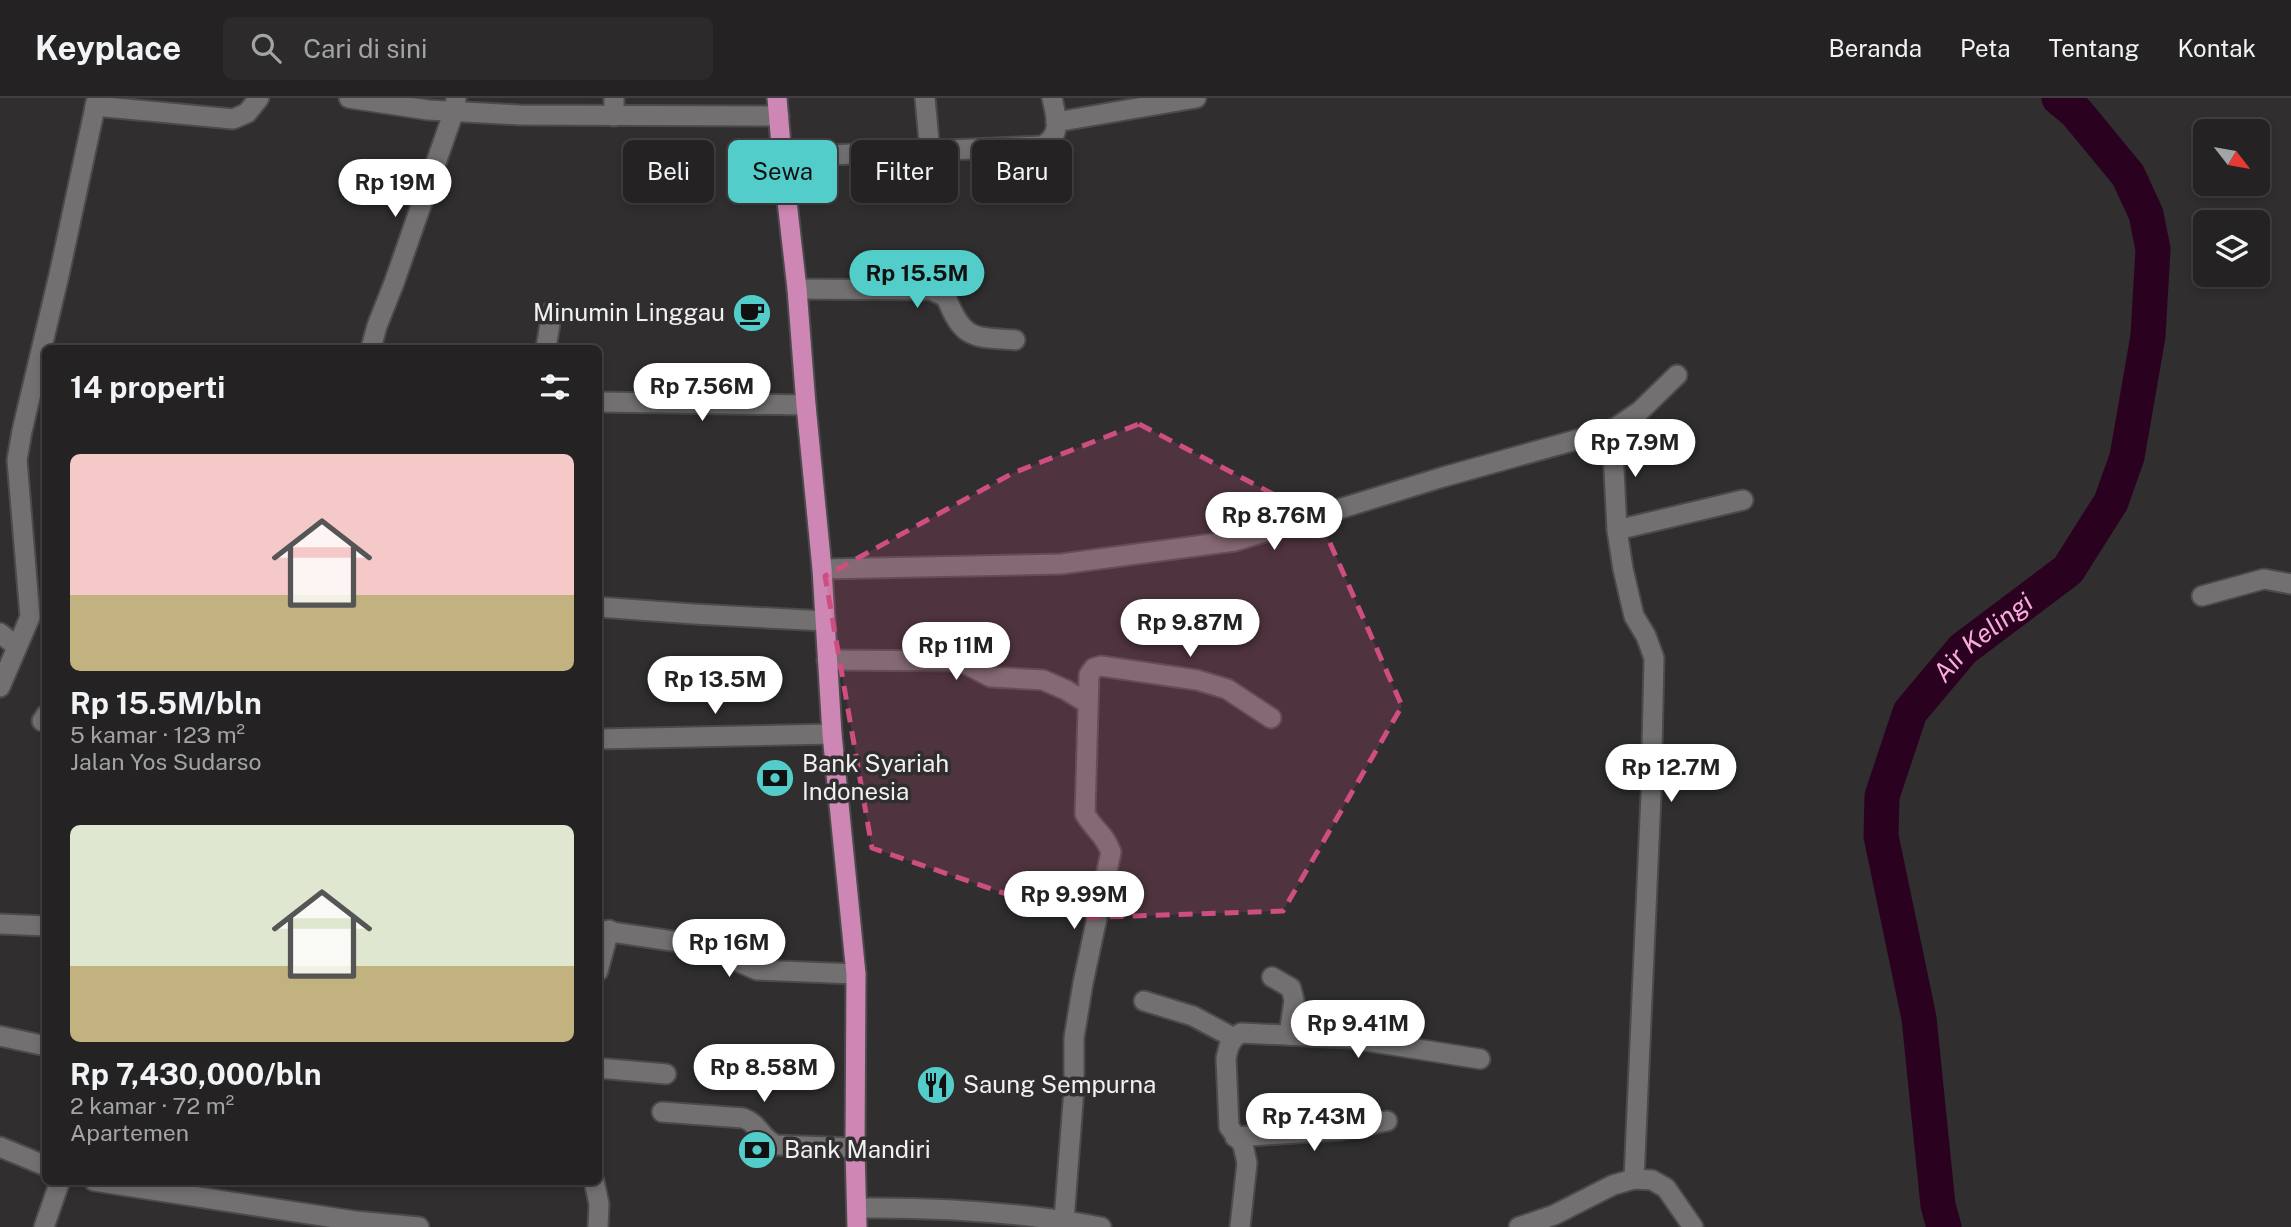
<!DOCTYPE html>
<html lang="id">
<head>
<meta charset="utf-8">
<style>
  :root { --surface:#242223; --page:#2c2a2b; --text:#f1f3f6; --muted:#a3a4a6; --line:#413f41; --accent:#53cdc9 }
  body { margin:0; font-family:"Public Sans",sans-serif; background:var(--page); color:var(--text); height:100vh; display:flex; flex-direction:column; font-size:26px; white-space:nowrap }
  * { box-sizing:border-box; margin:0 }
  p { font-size:23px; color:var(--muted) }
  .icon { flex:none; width:38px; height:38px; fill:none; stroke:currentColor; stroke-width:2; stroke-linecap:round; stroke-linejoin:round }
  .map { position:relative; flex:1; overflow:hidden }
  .sheet { position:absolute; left:42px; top:247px; width:560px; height:840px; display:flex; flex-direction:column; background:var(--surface); border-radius:10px; box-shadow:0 4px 10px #0003,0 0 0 2px var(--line) }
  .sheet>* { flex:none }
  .hud { position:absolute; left:623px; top:42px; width:665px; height:63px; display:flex; gap:14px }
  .needle { width:46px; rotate:121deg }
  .fabs { position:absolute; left:2193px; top:21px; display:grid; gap:14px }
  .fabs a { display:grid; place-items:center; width:77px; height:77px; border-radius:10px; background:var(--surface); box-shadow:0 4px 10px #0003,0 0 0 2px var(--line); font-size:35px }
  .price { position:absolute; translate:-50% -60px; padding:0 16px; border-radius:24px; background:#fff; color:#222; font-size:23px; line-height:46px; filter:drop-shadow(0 2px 4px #0008) }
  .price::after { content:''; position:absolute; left:50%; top:42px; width:21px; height:16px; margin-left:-10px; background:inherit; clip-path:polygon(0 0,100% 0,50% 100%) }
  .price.active { background:var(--accent); color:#111 }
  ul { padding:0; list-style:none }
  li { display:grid; align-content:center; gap:14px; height:371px; padding:0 28px }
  li span { display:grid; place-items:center; height:217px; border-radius:10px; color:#555 }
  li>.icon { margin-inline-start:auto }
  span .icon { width:126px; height:126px; fill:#fffc; stroke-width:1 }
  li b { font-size:30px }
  h2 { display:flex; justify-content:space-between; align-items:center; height:84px; padding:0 28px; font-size:30px }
  .pill { padding:0 24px; border-radius:10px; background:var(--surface); box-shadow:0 4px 10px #0003,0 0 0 2px var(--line); font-size:24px; line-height:63px }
  .pill.active { background:var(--accent); color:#111 }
  header { display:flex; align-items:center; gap:42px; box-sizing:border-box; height:98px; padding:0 35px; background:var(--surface); border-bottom:2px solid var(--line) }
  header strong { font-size:33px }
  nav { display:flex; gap:38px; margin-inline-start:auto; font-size:24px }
  .search { width:490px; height:63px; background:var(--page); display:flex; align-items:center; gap:18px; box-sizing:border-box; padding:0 24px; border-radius:10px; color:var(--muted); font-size:26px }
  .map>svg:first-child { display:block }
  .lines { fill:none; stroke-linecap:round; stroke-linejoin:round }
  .river { stroke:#2a021f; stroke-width:35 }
  .minor-casing { stroke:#4c4b4c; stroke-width:23 }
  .trunk-casing { stroke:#4c4b4c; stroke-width:23 }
  .minor { stroke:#737072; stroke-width:19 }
  .trunk { stroke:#ce87b4; stroke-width:19 }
  .marked { fill:#ce4e81; fill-opacity:0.2; stroke:#ce4e81; stroke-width:5; stroke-dasharray:14 9; stroke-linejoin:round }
  .labels { text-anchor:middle; stroke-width:7; stroke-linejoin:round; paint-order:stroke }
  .poi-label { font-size:24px; fill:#f2f1f2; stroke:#302e2f; text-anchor:start }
  .water-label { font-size:26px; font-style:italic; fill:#f9abdb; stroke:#302e2f }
</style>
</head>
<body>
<header>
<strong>Keyplace</strong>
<div class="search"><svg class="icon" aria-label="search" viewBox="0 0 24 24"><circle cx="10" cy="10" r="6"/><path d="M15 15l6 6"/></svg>Cari di sini</div>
<nav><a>Beranda</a><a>Peta</a><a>Tentang</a><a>Kontak</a></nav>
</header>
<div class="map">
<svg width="2291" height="1129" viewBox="0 0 2291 1129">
  <rect width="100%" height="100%" fill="#302e2f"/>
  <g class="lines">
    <path class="river" id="s1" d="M 1944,1129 L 1938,1107 L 1919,920 L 1881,738 L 1882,698 L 1910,614 L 1963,551 L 2068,472 L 2111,404 L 2127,359 L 2148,238 L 2153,151 L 2146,116 L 2128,77 L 2076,14 L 2059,0"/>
    <g class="minor-casing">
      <g id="minor">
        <path d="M 349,0 L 428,12 L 520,17 L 779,18"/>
        <path d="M 925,0 L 930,54"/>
        <path d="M 95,8 L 233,21 L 247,15 L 259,0"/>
        <path d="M 614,18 L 614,0"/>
        <path d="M 1056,24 L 1196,0"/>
        <path d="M 782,59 L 1042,48 C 1063,37 1056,19 1052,0"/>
        <path d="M 797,191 L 931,192 L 946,199 C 963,242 973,239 1015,242"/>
        <path d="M 371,250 L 377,228 L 394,185 L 454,13 L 456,1"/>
        <path d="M 546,250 L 552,213"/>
        <path d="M 598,304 L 806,307"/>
        <path d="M 1612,332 L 1617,432"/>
        <path d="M 822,471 L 1061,466 L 1235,443 L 1443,379 L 1612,332 L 1640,313 L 1677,277"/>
        <path d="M 2202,498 L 2264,481 L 2291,486"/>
        <path d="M 598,509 L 694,516 L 825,523"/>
        <path d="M 0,535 L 16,548"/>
        <path d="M 827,562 L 960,563 L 991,579 L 1043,582 L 1066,592 L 1087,605"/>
        <path d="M 0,589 L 30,519 L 17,362 L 22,333 L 59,177 L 97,0"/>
        <path d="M 42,623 L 46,617"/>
        <path d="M 598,641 L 832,636"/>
        <path d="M 0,826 L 46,828"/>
        <path d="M 598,832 L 720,850 L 739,864 L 757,872 L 856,876"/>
        <path d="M 598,873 L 609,832"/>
        <path d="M 1272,879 L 1291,890 L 1294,902 L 1289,937"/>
        <path d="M 1144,903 L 1193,918 L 1234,940"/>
        <path d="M 0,938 L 46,948"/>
        <path d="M 598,970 L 666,976"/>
        <path d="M 662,1014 L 743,1020 C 760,1026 759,1039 776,1047 L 855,1050"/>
        <path d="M 1235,1039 L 1341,1032 L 1387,1023"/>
        <path d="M 0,1049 L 46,1068"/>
        <path d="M 1634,1081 L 1651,697 L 1654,560 L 1646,538 L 1634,518 L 1623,471 L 1617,432 L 1743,402"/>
        <path d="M 94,1083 L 355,1123 L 419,1129"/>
        <path d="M 594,1083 L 599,1106 L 598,1129"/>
        <path d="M 857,1110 C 939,1109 1020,1114 1101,1129"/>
        <path d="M 1064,1122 L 1074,991 L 1074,940 L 1083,885 L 1111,754 C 1104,735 1095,733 1085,716 L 1089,577 L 1094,570 L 1101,568 L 1197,582 L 1227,591 L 1271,620"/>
        <path d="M 44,1129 L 60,1083"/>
        <path d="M 1240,1129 L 1247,1065 L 1243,1047 L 1229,1029 L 1226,960 L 1229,948 L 1234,940 L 1241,935 L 1348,940 L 1480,961"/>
        <path d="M 1519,1129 L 1554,1117 L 1613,1087 L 1634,1081 L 1652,1082 L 1666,1090 L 1693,1129"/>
      </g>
    </g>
    <g class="trunk-casing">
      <path id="trunk" d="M 777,0 L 782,59 L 797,191 L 806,307 L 822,471 L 832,636 L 856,876 L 855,1050 L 857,1129"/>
    </g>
    <use href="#minor" class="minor"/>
    <use href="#trunk" class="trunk"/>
  </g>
  <path class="marked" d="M 1139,326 L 1319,420 L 1402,608 L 1283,813 L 1076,820 L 872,750 L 825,478 L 1013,375 Z"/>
  <defs>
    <g id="cafe-disc" transform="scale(2.0125)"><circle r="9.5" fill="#53cdc9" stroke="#302e2f"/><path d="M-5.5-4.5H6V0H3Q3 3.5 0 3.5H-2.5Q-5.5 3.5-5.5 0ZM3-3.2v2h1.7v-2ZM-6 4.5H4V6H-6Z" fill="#111"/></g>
    <g id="bank-disc" transform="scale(2.0125)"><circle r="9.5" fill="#53cdc9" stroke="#302e2f"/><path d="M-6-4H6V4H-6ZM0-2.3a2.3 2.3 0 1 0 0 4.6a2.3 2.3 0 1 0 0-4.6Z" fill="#111"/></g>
    <g id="restaurant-disc" transform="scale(2.0125)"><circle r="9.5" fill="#53cdc9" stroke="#302e2f"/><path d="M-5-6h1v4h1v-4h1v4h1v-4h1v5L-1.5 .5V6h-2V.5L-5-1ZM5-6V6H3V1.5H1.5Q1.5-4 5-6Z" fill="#111"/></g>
  </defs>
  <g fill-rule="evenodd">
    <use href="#cafe-disc" x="752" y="215"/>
    <use href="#bank-disc" x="775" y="680"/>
    <use href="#restaurant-disc" x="936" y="987"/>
    <use href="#bank-disc" x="757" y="1052"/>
  </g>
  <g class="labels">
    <g class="poi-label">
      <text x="725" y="223" text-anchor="end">Minumin Linggau</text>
      <text x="802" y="674">Bank Syariah<tspan x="802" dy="28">Indonesia</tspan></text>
      <text x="963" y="995">Saung Sempurna</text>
      <text x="784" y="1060">Bank Mandiri</text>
    </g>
    <g class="water-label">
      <text dy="9" stroke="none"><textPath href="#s1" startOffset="630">Air Kelingi</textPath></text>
    </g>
  </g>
</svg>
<div class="fabs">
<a><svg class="needle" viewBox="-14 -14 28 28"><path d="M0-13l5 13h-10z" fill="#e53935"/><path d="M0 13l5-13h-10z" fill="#a3a4a6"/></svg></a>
<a><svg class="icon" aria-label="layers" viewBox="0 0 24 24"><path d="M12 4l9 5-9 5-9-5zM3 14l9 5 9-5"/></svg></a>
</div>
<b class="price" style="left:395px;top:121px">Rp 19M</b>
<b class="price active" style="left:917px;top:212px">Rp 15.5M</b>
<b class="price" style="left:702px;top:325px">Rp 7.56M</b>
<b class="price" style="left:1635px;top:381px">Rp 7.9M</b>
<b class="price" style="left:1274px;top:454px">Rp 8.76M</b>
<b class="price" style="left:1190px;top:561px">Rp 9.87M</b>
<b class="price" style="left:956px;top:584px">Rp 11M</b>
<b class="price" style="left:715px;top:618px">Rp 13.5M</b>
<b class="price" style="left:1671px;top:706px">Rp 12.7M</b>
<b class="price" style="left:1074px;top:833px">Rp 9.99M</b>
<b class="price" style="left:729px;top:881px">Rp 16M</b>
<b class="price" style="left:1358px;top:962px">Rp 9.41M</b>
<b class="price" style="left:764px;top:1006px">Rp 8.58M</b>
<b class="price" style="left:1314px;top:1055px">Rp 7.43M</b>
<div class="hud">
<a class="pill">Beli</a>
<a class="pill active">Sewa</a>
<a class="pill">Filter</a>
<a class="pill">Baru</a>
</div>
<section class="sheet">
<h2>14 properti<svg class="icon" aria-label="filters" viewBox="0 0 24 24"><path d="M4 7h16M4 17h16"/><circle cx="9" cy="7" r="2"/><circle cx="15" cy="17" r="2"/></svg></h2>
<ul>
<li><span style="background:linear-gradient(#f6c9c9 65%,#c2b280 0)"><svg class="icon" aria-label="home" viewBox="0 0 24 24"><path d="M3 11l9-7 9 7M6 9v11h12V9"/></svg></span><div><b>Rp 15.5M/bln</b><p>5 kamar · 123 m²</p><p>Jalan Yos Sudarso</p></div></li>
<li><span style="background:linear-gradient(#dfe7d0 65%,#c2b280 0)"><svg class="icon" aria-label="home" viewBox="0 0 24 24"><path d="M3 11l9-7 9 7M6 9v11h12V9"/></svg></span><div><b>Rp 7,430,000/bln</b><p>2 kamar · 72 m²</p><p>Apartemen</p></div></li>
</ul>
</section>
</div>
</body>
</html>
